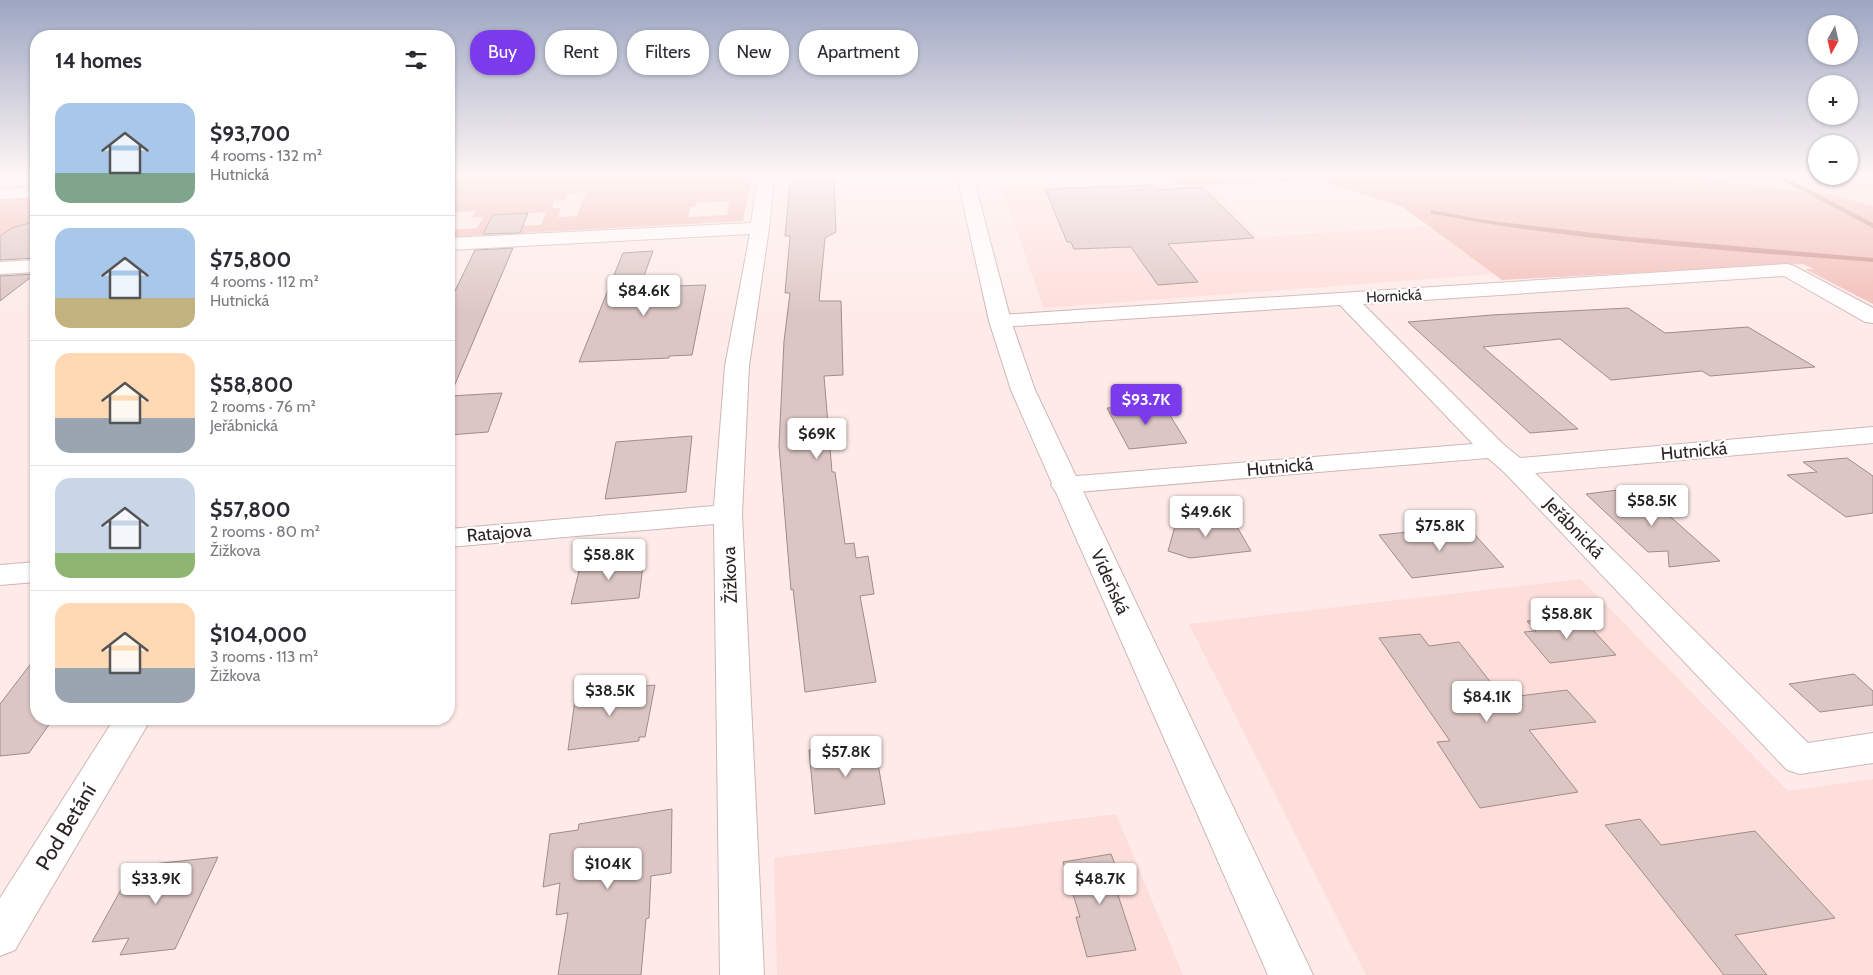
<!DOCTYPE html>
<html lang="en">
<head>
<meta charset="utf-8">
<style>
  :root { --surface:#fff; --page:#f7f7f7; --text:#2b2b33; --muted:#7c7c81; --line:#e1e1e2; --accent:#7c3aed }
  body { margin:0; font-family:Cabin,sans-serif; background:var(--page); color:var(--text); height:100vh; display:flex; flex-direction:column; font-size:19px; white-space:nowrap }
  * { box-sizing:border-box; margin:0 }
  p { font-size:16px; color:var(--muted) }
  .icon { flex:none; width:28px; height:28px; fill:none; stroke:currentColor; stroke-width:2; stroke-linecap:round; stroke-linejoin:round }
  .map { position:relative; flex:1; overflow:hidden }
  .panel { position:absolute; left:30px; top:30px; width:425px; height:695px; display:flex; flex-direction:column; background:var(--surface); border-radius:20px; box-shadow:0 1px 4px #0004 }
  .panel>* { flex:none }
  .guide { position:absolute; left:470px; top:30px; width:475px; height:45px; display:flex; gap:10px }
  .needle { width:32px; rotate:188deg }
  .controls { position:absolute; left:1808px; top:15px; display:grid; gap:10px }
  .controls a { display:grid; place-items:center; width:50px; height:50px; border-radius:50%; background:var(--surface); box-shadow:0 1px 4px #0004; font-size:25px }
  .price { position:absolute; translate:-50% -42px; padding:0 11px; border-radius:5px; background:#fff; color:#222; font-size:16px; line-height:32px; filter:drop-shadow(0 1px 2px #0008) }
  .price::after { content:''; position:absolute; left:50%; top:30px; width:15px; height:11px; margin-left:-8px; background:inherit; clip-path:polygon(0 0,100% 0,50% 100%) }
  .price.selected { background:var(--accent); color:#fff }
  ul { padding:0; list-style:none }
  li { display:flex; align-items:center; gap:15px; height:125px; padding:0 25px }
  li+li { border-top:1px solid var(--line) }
  li span { display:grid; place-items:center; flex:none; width:140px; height:100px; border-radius:15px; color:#555 }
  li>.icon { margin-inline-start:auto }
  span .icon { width:60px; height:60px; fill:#fffc; stroke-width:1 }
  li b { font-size:21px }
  h2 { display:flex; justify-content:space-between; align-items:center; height:60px; padding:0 25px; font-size:21px }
  .chip { padding:0 18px; border-radius:20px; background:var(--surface); box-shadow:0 1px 4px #0004; font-size:18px; line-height:45px }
  .chip.selected { background:var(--accent); color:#fff }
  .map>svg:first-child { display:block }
  .built { fill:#fededb }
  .green { fill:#f2bdb7; fill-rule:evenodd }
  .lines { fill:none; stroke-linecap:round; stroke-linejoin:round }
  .stream { fill:#cc908a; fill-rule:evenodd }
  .building { fill:#dcc6c4; stroke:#a08c89 }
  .minor-casing { stroke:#cdb7b5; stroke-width:2 }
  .secondary-casing { stroke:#cdb7b5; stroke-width:2 }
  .minor { fill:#fff; fill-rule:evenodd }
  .secondary { fill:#fff; fill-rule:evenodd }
  .labels { text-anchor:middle; stroke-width:4.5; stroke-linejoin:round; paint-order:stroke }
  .far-street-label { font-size:15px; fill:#2d2524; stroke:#fff }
  .street-label { font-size:18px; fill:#2d2524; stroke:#fff }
  .near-street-label { font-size:21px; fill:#2d2524; stroke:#fff }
</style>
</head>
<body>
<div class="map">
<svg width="1873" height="975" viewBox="0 0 1873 975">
  <rect width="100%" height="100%" fill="#feebe9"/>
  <g class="built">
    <path d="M 1658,176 L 1873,176 L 1873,206 L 1828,194 Z"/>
    <path d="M 1206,184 L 1258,237 L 1429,226 L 1494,274 L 1044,308 L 1002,189 Z"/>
    <path d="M 1581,579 L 1788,791 L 1873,779 L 1873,975 L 1366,975 L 1189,624 Z"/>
    <path d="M 1116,814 L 1183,975 L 777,975 L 774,858 Z"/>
  </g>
  <g class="green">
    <path d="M 752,176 L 743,221 L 449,237 L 449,230 L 477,228 L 483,217 L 472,217 L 475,211 L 449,212 L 449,177 ZM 586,192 L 577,216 L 558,217 L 561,208 L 552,208 L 554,201 L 566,200 L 569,193 ZM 729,201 L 727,215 L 688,217 L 690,207 L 695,207 L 696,203 ZM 546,212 L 541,225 L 509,226 L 514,214 Z"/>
    <path d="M 1166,176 L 1657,176 L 1828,194 L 1873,206 L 1873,304 L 1805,269 L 1814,269 L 1803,264 L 1502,280 L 1403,207 L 1321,181 L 1179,185 Z"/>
    <path d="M 36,198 L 36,225 L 12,228 L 0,236 L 0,200 Z"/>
  </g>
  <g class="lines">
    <g class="stream">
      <path d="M 1774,176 L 1783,176 L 1873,223 L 1873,228 Z"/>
      <path d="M 1431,210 L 1491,221 L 1620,236 L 1873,258 L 1873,262 C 1727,250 1578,242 1434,214 L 1431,214 Z"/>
    </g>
  </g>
  <g class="building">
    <path d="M 805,176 L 834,179 L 836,232 L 825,238 L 819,301 L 841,301 L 843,375 L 824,376 L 832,472 L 835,472 L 845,544 L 854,543 L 856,558 L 868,556 L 874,594 L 860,596 L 876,682 L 805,692 L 793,589 L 791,590 L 779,446 L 784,341 L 790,293 L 785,293 L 790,236 L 785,236 L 790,184 L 794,184 L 794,179 Z"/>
    <path d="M 1152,185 L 1155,190 L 1202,187 L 1254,238 L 1168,244 L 1198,282 L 1158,285 L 1131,247 L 1074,249 L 1071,242 L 1067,242 L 1045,189 Z"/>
    <path d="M 528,213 L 520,233 L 483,234 L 493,215 Z"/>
    <path d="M 36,221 L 36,258 L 0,260 L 0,236 L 12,228 Z"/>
    <path d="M 513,248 L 450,396 L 502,393 L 488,432 L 449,435 L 449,303 L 475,250 Z"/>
    <path d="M 653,251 L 640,287 L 706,285 L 692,355 L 669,356 L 669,358 L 579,362 L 623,253 Z"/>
    <path d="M 35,274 L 0,301 L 0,276 Z"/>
    <path d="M 1628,308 L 1665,333 L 1748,327 L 1815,367 L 1710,376 L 1702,371 L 1611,380 L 1560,339 L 1483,347 L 1578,429 L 1530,433 L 1408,322 L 1492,315 Z"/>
    <path d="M 1163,404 L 1187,443 L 1129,449 L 1107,408 Z"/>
    <path d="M 692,436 L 686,492 L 605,499 L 616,442 Z"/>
    <path d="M 1847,458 L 1873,476 L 1873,513 L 1846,517 L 1787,475 L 1817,472 L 1803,462 Z"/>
    <path d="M 1634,488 L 1664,511 L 1720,561 L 1669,567 L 1668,551 L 1648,552 L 1586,494 Z"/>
    <path d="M 1216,515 L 1220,522 L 1233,520 L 1251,551 L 1190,558 L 1168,551 L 1177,519 Z"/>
    <path d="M 1467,526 L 1504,567 L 1412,578 L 1379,535 Z"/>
    <path d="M 644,557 L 639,598 L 571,604 L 581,563 Z"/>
    <path d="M 1580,616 L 1616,655 L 1550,663 L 1524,632 L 1536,631 L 1527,621 Z"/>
    <path d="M 1420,634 L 1429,646 L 1459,642 L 1503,698 L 1567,690 L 1596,722 L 1529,730 L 1578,792 L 1480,808 L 1437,742 L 1450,741 L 1379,638 Z"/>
    <path d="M 36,657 L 36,719 L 53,719 L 29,753 L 0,756 L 0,704 Z"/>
    <path d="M 1854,674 L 1873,691 L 1873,705 L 1820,712 L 1789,684 Z"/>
    <path d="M 655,685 L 645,737 L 639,737 L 639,741 L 568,750 L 576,693 Z"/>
    <path d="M 874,741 L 885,804 L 815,814 L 809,750 Z"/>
    <path d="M 672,809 L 671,873 L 651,876 L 649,918 L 646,919 L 641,975 L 558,975 L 568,913 L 556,915 L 560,883 L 543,887 L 550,834 L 578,830 L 579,824 Z"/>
    <path d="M 1640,819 L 1661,845 L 1755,831 L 1835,918 L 1735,935 L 1767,975 L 1724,975 L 1605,825 Z"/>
    <path d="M 1111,854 L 1126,893 L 1118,895 L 1136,950 L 1087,957 L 1076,917 L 1080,917 L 1063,862 Z"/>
    <path d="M 218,857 L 175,949 L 120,955 L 129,938 L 92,942 L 134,866 Z"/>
  </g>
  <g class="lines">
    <g class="minor-casing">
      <g id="minor">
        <path d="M 758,176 L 774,176 L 769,228 L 749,366 L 742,514 L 764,975 L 720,975 L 714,524 L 449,547 L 449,529 L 714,506 L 725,366 L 750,234 L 449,250 L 449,238 L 751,223 Z"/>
        <path d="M 36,187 L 36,197 L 0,199 L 0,189 Z"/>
        <path d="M 36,260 L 36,272 L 0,274 L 0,262 Z"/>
        <path d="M 1787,264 L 1794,266 L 1873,308 L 1873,323 L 1865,322 L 1784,276 L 1363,304 L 1503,444 L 1520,458 L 1873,427 L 1873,443 L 1535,473 L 1808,743 L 1873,733 L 1873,763 L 1800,774 L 1787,770 L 1505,473 L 1488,458 L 1065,493 L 1055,491 L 1051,485 L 1055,479 L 1065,477 L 1473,444 L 1340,305 L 1000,327 L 992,326 L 989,321 L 992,316 L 1000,315 Z"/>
        <path d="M 36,562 L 36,582 L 0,585 L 0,565 Z"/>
        <path d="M 114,719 L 151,719 L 15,950 L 0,956 L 0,898 Z"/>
      </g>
    </g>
    <g class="secondary-casing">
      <path id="secondary" d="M 957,176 L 973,176 L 1011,321 L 1035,390 L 1313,975 L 1268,975 L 1011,390 L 989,321 Z"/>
    </g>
    <use href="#minor" class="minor"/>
    <use href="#secondary" class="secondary"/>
  </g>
  <linearGradient id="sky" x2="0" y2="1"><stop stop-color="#9da6c2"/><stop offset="0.56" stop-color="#fff6f5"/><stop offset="1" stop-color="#fff6f5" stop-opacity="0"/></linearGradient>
  <rect width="1873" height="313" fill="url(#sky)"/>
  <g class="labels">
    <g class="far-street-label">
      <text transform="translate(1394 296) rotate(-3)" y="5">Hornická</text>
    </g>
    <g class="street-label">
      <text transform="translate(1694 451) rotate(-5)" y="6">Hutnická</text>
      <text transform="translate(1280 467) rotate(-5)" y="6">Hutnická</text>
      <text transform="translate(1574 528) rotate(46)" y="6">Jeřábnická</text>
      <text transform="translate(499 533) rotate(-5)" y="6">Ratajova</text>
      <text transform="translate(730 575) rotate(-92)" y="6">Žižkova</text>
      <text transform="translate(1110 582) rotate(66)" y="6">Vídeňská</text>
    </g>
    <g class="near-street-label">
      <text transform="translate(66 827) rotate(-59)" y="7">Pod Betání</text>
    </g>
  </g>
</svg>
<div class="controls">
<a><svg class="needle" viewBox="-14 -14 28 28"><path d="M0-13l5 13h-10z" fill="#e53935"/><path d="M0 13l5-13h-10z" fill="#7c7c81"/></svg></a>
<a>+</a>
<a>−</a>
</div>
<b class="price" style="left:644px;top:317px">$84.6K</b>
<b class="price selected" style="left:1146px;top:426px">$93.7K</b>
<b class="price" style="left:817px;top:460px">$69K</b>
<b class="price" style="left:1652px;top:527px">$58.5K</b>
<b class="price" style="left:1206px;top:538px">$49.6K</b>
<b class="price" style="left:1440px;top:552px">$75.8K</b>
<b class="price" style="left:609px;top:581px">$58.8K</b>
<b class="price" style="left:1567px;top:640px">$58.8K</b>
<b class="price" style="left:610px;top:717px">$38.5K</b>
<b class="price" style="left:1487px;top:723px">$84.1K</b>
<b class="price" style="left:846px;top:778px">$57.8K</b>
<b class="price" style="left:608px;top:890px">$104K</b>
<b class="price" style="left:156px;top:905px">$33.9K</b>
<b class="price" style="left:1100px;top:905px">$48.7K</b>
<div class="guide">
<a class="chip selected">Buy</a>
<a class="chip">Rent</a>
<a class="chip">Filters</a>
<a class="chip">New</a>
<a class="chip">Apartment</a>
</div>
<section class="panel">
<h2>14 homes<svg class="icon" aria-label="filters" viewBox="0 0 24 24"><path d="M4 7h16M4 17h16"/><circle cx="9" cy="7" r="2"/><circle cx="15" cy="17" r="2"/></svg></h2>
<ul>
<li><span style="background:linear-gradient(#a9c7e8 70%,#7fa58c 0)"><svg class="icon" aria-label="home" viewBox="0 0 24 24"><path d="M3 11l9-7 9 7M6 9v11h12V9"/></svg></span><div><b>$93,700</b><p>4 rooms · 132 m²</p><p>Hutnická</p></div></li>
<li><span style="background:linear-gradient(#a9c7e8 70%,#c2b280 0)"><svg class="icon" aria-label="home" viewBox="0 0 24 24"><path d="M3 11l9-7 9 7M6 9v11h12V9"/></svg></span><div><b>$75,800</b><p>4 rooms · 112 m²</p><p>Hutnická</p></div></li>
<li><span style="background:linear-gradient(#ffd9b3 65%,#9aa5b1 0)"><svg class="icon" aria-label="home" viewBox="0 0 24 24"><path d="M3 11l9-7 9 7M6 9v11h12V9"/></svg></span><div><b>$58,800</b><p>2 rooms · 76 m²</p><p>Jeřábnická</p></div></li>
<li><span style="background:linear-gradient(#c9d6e8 75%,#8fb573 0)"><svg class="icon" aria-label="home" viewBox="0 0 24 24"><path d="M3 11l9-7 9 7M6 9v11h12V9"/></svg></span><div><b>$57,800</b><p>2 rooms · 80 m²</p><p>Žižkova</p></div></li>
<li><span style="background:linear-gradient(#ffd9b3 65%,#9aa5b1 0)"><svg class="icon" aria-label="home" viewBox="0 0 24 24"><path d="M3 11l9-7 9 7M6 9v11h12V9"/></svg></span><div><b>$104,000</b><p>3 rooms · 113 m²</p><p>Žižkova</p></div></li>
</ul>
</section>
</div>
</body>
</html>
